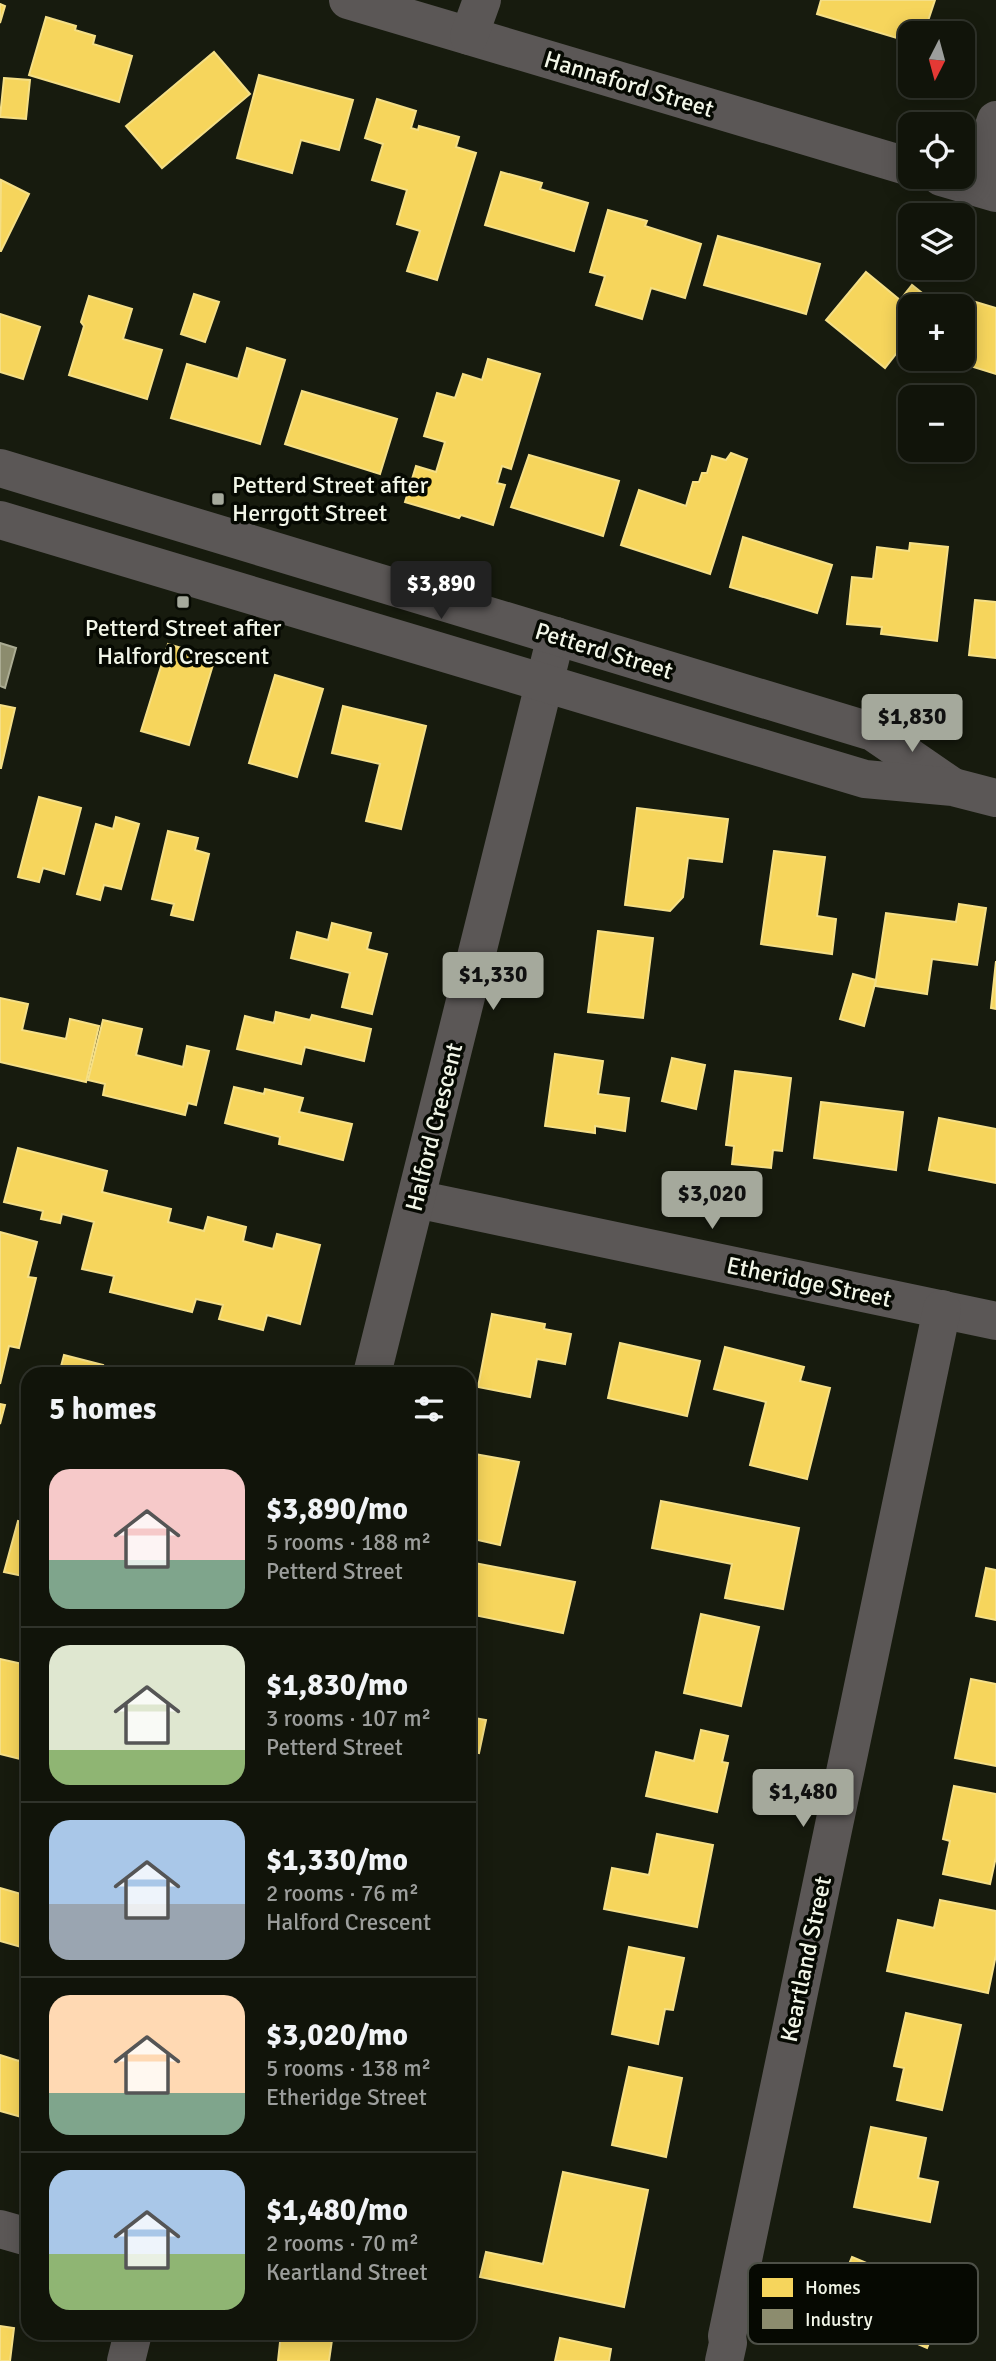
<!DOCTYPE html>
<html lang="en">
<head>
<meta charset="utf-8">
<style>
  :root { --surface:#11140a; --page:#1a1d13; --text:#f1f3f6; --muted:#9c9e9c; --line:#30332b; --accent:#a5a99c }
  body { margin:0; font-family:Signika,sans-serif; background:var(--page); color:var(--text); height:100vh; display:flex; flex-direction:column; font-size:26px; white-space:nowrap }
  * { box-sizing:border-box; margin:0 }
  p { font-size:23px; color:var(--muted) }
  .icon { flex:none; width:38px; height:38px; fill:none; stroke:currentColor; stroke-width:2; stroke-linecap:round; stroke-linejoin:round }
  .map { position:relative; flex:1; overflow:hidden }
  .panel { position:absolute; left:21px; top:1367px; width:455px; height:973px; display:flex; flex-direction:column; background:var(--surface); border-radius:21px; box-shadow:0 4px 18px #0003,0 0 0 2px var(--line) }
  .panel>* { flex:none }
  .needle { width:46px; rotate:186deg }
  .controls { position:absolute; left:898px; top:21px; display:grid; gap:14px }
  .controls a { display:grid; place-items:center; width:77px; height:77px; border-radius:14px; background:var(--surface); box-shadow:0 4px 18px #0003,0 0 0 2px var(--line); font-size:35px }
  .price { position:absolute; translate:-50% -60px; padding:0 16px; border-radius:7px; background:var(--accent); color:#111; font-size:23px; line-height:46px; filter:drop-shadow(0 2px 4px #0008) }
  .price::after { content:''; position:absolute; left:50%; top:42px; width:21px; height:16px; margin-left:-10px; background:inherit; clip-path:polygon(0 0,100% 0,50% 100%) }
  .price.active { background:#222; color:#fff }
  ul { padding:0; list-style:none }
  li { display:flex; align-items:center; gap:21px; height:175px; padding:0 28px }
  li+li { border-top:2px solid var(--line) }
  li span { display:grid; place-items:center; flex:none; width:196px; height:140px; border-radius:21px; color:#555 }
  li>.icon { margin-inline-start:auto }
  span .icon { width:84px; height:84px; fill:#fffc; stroke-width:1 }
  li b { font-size:30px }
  h2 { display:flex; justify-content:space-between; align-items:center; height:84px; padding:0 28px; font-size:30px }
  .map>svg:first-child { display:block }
  .homes { fill:#f6d55c; stroke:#f5df86; stroke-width:2 }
  .industry { fill:#8c8c6e; stroke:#abac93; stroke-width:2 }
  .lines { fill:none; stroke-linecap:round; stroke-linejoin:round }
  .minor { stroke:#5b5756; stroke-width:38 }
  .tertiary { stroke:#5b5756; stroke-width:38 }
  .poi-dot { fill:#a5a99c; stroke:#060902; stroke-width:2.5 }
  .labels { text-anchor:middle; stroke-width:7; stroke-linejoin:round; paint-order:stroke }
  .street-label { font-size:24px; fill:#f2f6e8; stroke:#060902 }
  .poi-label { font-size:24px; fill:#f2f6e8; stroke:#060902; text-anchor:start }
  .key { fill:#060902; stroke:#4d5047; stroke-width:2 }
  .key-label { font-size:19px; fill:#f2f6e8 }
</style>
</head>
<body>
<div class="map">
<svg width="996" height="2361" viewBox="0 0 996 2361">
  <rect width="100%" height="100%" fill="#171b0e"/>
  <g class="homes">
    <path d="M 821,0 L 935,0 L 924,33 L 910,33 L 910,42 L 817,14 Z"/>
    <path d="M 0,4 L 5,6 L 0,23 Z"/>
    <path d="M 46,17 L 76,26 L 75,30 L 95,36 L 93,44 L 132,56 L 119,102 L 29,75 Z"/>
    <path d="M 214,52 L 250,94 L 162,168 L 126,126 Z"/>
    <path d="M 259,75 L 353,100 L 339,150 L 301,140 L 292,173 L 237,158 Z"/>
    <path d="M 4,78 L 30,80 L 26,119 L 0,117 Z"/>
    <path d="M 377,99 L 416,111 L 411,128 L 418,130 L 419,126 L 459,137 L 456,147 L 476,153 L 437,280 L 407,271 L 420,231 L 397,224 L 407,190 L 372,180 L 383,144 L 365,138 Z"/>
    <path d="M 501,172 L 542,183 L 540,189 L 588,203 L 574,251 L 485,225 Z"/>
    <path d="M 1,180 L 29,194 L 1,251 L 0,251 Z"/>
    <path d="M 608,210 L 647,221 L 645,226 L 701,244 L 685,298 L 651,288 L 642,319 L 596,305 L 605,276 L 590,272 Z"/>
    <path d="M 718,236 L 820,264 L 806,314 L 704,285 Z"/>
    <path d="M 866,272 L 900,300 L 912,285 L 936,304 L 935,306 L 910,306 L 910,336 L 885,368 L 826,320 Z"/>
    <path d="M 194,294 L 219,302 L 205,342 L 181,334 Z"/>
    <path d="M 89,296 L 132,309 L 123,339 L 162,350 L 147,399 L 69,375 L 84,326 L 81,322 Z"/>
    <path d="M 969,300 L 996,308 L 996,374 L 951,360 L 962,359 L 962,322 Z"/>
    <path d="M 0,314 L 40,327 L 23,379 L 0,372 Z"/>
    <path d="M 247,348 L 285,360 L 260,444 L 171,418 L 187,364 L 238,379 Z"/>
    <path d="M 488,359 L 540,374 L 511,469 L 502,466 L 497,483 L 505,485 L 493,525 L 461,515 L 459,518 L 405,502 L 416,466 L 436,472 L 445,442 L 424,436 L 437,393 L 455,398 L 463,374 L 482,380 Z"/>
    <path d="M 302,391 L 397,419 L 380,474 L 285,444 Z"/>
    <path d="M 731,453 L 747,459 L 710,574 L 621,545 L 639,490 L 686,506 L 693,482 L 699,482 L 702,473 L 707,473 L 712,456 L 726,460 Z"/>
    <path d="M 529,455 L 619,481 L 603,536 L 511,507 Z"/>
    <path d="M 743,537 L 832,565 L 817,613 L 730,587 Z"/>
    <path d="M 910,543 L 948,547 L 937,641 L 881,634 L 882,627 L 847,624 L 852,577 L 873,579 L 877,547 L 909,551 Z"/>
    <path d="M 975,600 L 996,602 L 996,658 L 969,655 Z"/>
    <path d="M 168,644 L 215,658 L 189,745 L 141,731 Z"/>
    <path d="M 275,675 L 323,689 L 297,777 L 249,763 Z"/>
    <path d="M 0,705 L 15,708 L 1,768 L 0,768 Z"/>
    <path d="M 343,706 L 426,726 L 401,829 L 366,821 L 380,764 L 332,753 Z"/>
    <path d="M 39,797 L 81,808 L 64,874 L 43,868 L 39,882 L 18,877 Z"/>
    <path d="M 637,808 L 728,819 L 722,862 L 688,858 L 683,897 L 670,911 L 625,905 Z"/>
    <path d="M 116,817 L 139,824 L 121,889 L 104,885 L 100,900 L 77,894 L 96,824 L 113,829 Z"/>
    <path d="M 168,831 L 198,838 L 195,850 L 209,854 L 193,920 L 171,915 L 174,904 L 152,899 Z"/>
    <path d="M 774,851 L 825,857 L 817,916 L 836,919 L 832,954 L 761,944 Z"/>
    <path d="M 959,904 L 986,908 L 977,965 L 932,959 L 927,994 L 875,986 L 886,913 L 956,922 Z"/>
    <path d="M 332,923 L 371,933 L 367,949 L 387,954 L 372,1014 L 342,1007 L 350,973 L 291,958 L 297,932 L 328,940 Z"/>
    <path d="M 598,931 L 653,938 L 643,1018 L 588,1012 Z"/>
    <path d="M 996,961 L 996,1009 L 991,1008 Z"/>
    <path d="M 853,974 L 876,980 L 864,1026 L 840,1019 Z"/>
    <path d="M 0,998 L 28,1004 L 22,1030 L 66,1039 L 70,1019 L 99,1026 L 86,1082 L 0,1062 Z"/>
    <path d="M 276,1012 L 310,1020 L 312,1015 L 371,1029 L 364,1061 L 305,1047 L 301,1064 L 237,1049 L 245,1016 L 274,1023 Z"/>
    <path d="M 103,1020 L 142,1029 L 136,1055 L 183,1067 L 187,1046 L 209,1051 L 196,1105 L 188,1103 L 185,1115 L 103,1095 L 105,1084 L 88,1080 Z"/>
    <path d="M 555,1054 L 603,1061 L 598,1094 L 629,1098 L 625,1131 L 595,1126 L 595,1133 L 545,1126 Z"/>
    <path d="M 672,1058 L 705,1065 L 696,1109 L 662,1101 Z"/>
    <path d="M 735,1071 L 791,1078 L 782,1151 L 773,1150 L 771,1168 L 732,1164 L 734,1146 L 726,1145 Z"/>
    <path d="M 234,1087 L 264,1094 L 265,1089 L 303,1098 L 299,1112 L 352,1124 L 343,1160 L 279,1144 L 280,1137 L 225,1123 Z"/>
    <path d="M 821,1102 L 903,1112 L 896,1170 L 814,1158 Z"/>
    <path d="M 939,1118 L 996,1129 L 996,1183 L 929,1170 Z"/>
    <path d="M 18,1148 L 107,1171 L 102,1192 L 171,1209 L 168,1222 L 204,1231 L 208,1217 L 246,1227 L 243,1241 L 273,1249 L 277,1234 L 320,1245 L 300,1324 L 267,1315 L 263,1330 L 219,1319 L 223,1305 L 196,1299 L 192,1312 L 110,1292 L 114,1276 L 82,1269 L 94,1222 L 62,1214 L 60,1223 L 41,1219 L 43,1211 L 4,1202 Z"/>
    <path d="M 0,1232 L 37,1242 L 28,1277 L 36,1278 L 19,1348 L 9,1346 L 0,1384 Z"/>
    <path d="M 492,1314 L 545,1324 L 544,1329 L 571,1334 L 565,1364 L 537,1359 L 530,1397 L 478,1387 Z"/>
    <path d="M 620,1343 L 700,1361 L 687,1416 L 608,1398 Z"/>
    <path d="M 725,1347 L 804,1367 L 800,1381 L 830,1388 L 807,1479 L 750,1465 L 766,1402 L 714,1389 Z"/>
    <path d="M 64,1355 L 103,1365 L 100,1374 L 59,1374 Z"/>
    <path d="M 132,1369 L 151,1374 L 130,1374 Z"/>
    <path d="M 0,1404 L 5,1405 L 0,1424 Z"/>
    <path d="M 469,1453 L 519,1462 L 500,1545 L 469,1538 Z"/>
    <path d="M 661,1501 L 799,1528 L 783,1609 L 725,1598 L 732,1564 L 652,1548 Z"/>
    <path d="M 18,1521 L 28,1524 L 28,1588 L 21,1586 L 23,1576 L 4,1572 Z"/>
    <path d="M 469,1562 L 575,1582 L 563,1633 L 469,1614 Z"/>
    <path d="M 986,1568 L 996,1570 L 996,1620 L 976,1616 Z"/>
    <path d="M 701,1614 L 759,1627 L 741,1706 L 684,1693 Z"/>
    <path d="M 0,1659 L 27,1665 L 20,1689 L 28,1692 L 28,1761 L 0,1754 Z"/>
    <path d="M 971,1679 L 996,1684 L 996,1766 L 955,1758 Z"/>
    <path d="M 469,1717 L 486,1720 L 479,1753 L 469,1751 Z"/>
    <path d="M 701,1730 L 728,1736 L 722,1762 L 728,1763 L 717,1812 L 646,1796 L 656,1752 L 694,1761 Z"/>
    <path d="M 954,1786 L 996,1794 L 996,1857 L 990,1884 L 943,1874 L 950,1841 L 943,1839 Z"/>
    <path d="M 657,1834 L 713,1845 L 697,1927 L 604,1909 L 612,1868 L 649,1875 Z"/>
    <path d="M 0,1888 L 28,1896 L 28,1949 L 0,1941 Z"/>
    <path d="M 940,1900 L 996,1911 L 996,1955 L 988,1993 L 887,1971 L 898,1920 L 934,1928 Z"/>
    <path d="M 629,1947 L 684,1958 L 673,2010 L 665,2009 L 658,2044 L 612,2034 Z"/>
    <path d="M 906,2013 L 961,2025 L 942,2110 L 897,2100 L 904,2068 L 894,2066 Z"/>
    <path d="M 0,2055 L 19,2061 L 23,2055 L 28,2056 L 28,2108 L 25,2118 L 0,2111 Z"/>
    <path d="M 629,2067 L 682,2078 L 666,2157 L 612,2145 Z"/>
    <path d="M 871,2127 L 926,2138 L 918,2178 L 938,2182 L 930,2222 L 854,2207 Z"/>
    <path d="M 563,2172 L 648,2190 L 624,2307 L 480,2277 L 486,2252 L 543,2264 Z"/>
    <path d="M 852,2257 L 948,2297 L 927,2348 L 831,2307 Z"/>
    <path d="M 0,2326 L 14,2328 L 10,2361 L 0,2361 Z"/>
    <path d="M 281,2333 L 333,2333 L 329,2361 L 278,2361 Z"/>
    <path d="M 560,2338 L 611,2349 L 609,2361 L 555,2361 Z"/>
  </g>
  <path class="industry" d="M 0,643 L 16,648 L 5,688 L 0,686 Z"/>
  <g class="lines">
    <g class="minor">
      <path d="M 348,0 L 910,167"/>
      <path d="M 469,36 L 482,0"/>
      <path d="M 941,177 L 996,193"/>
      <path d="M 973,186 L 996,120"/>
      <path d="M 416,1199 L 996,1321"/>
      <path d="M 372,1374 L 556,636"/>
      <path d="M 0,2229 L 28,2237"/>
      <path d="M 126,2361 L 133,2333"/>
      <path d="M 724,2361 L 728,2343 L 727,2336 L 942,1309"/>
    </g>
    <g class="tertiary">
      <path d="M 0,468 L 873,732 L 950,785"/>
      <path d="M 0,520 L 865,779 L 953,787 L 996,798"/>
    </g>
  </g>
  <g class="poi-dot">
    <rect x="211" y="492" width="14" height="14" rx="3.5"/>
    <rect x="176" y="595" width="14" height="14" rx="3.5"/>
  </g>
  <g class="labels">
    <g class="street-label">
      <text transform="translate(629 84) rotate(17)" y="8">Hannaford Street</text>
      <text transform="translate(604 651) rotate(17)" y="8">Petterd Street</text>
      <text transform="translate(434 1127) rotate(-76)" y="8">Halford Crescent</text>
      <text transform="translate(809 1282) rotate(12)" y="8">Etheridge Street</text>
      <text transform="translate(806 1959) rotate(-78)" y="8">Keartland Street</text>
    </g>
    <g class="poi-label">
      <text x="232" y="493">Petterd Street after<tspan x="232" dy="28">Herrgott Street</tspan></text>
      <text x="183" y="636" text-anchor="middle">Petterd Street after<tspan x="183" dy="28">Halford Crescent</tspan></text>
    </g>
  </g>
  <rect x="748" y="2263" width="230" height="81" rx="10" class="key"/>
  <rect x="762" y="2278" width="31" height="19" fill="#f6d55c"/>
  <rect x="762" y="2309" width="31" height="20" fill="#8c8c6e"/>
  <g class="key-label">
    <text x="805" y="2294">Homes</text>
    <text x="805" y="2326">Industry</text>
  </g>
</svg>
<div class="controls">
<a><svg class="needle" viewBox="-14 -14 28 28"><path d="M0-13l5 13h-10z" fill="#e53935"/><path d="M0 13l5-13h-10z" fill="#9c9e9c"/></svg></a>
<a><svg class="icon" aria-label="locate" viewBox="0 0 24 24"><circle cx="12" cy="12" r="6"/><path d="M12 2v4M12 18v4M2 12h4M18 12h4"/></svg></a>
<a><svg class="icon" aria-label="layers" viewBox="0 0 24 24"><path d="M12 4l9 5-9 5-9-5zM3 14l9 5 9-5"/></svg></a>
<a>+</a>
<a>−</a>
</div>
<b class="price active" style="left:441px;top:621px">$3,890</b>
<b class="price" style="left:912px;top:754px">$1,830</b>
<b class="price" style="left:493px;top:1012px">$1,330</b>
<b class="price" style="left:712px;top:1231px">$3,020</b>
<b class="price" style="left:803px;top:1829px">$1,480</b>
<section class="panel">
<h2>5 homes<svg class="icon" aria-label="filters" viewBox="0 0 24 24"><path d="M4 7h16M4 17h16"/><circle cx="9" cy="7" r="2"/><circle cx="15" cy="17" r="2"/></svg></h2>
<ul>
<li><span style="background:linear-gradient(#f6c9c9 65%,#7fa58c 0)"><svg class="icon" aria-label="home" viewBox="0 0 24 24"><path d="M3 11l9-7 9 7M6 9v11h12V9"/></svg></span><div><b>$3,890/mo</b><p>5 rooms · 188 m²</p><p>Petterd Street</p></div></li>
<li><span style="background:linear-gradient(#dfe7d0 75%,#8fb573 0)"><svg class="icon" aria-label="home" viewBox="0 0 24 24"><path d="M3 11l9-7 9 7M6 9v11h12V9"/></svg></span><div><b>$1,830/mo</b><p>3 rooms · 107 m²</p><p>Petterd Street</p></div></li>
<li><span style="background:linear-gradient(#a9c7e8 60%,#9aa5b1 0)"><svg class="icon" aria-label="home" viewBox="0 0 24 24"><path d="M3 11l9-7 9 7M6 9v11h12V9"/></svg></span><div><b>$1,330/mo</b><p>2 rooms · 76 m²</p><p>Halford Crescent</p></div></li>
<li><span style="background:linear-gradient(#ffd9b3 70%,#7fa58c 0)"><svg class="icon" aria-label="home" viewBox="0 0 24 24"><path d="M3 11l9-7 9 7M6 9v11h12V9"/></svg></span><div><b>$3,020/mo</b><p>5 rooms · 138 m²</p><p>Etheridge Street</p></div></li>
<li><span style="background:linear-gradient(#a9c7e8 60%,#8fb573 0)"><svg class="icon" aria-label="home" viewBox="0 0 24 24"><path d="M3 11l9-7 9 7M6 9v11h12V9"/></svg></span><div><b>$1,480/mo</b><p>2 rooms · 70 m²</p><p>Keartland Street</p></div></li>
</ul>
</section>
</div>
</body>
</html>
